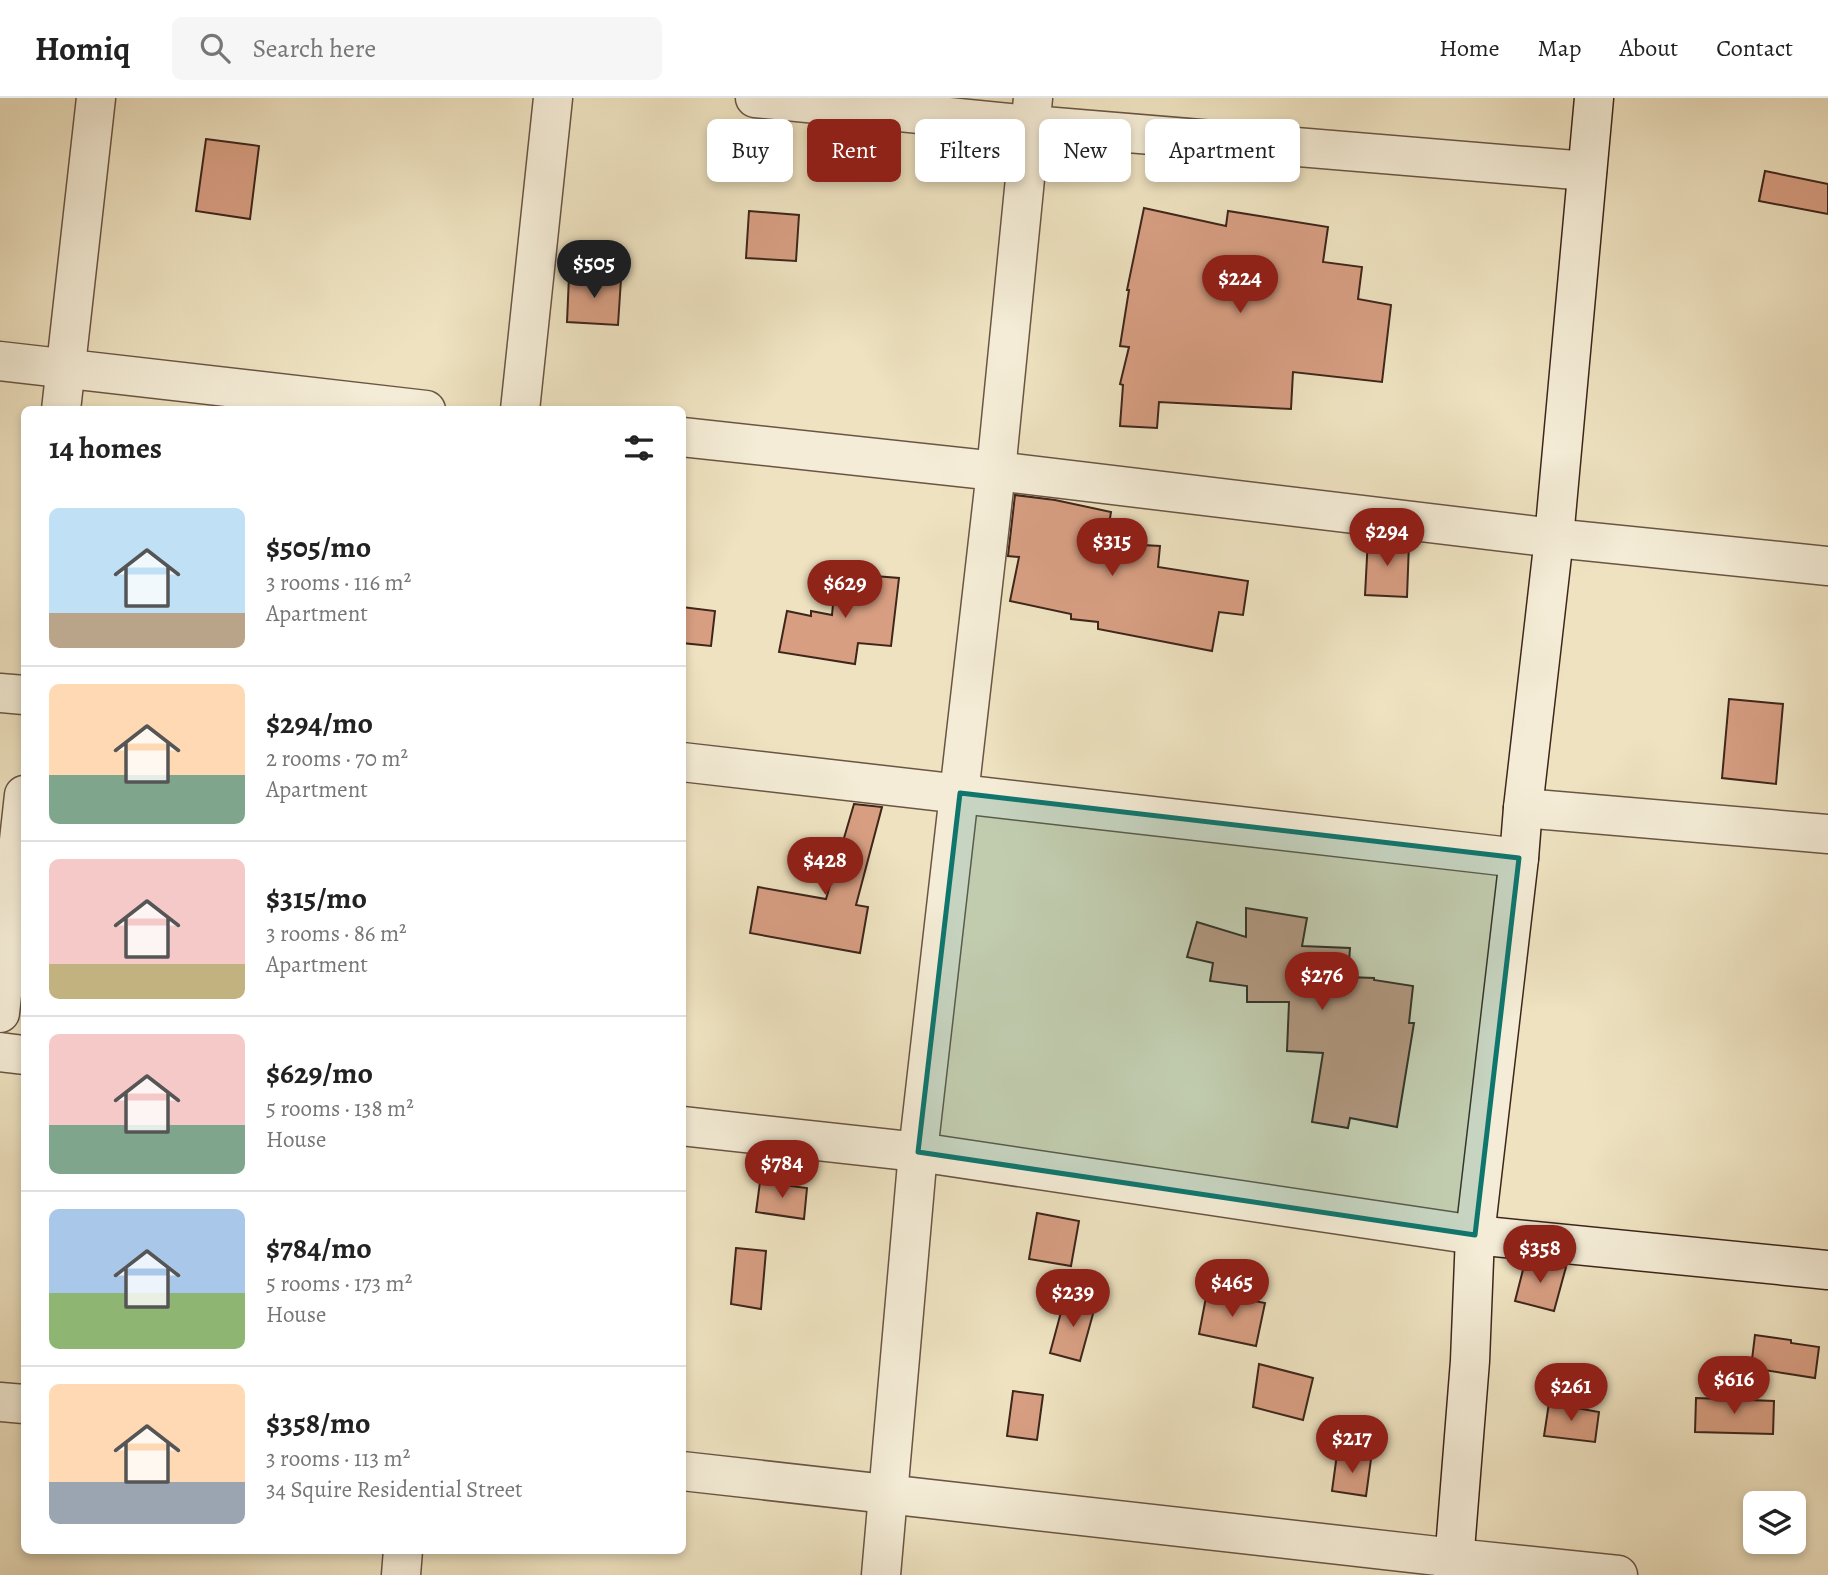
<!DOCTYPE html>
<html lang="en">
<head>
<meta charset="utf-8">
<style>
  :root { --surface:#fff; --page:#f6f6f6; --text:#222; --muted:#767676; --line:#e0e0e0; --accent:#8f2418 }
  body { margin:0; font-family:Alegreya,serif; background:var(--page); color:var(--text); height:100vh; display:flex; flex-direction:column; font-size:26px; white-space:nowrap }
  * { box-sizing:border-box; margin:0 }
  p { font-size:23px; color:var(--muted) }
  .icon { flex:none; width:38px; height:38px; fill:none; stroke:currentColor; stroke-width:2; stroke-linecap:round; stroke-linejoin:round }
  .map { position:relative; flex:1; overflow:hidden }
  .details { position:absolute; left:21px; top:308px; width:665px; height:1148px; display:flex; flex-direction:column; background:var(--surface); border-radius:10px; box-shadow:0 4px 10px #0003 }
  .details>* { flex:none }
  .guide { position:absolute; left:707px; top:21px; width:665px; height:63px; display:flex; gap:14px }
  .tools { position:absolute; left:1743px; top:1393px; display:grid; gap:14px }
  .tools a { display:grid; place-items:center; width:63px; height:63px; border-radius:10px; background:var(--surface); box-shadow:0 4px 10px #0003; font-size:35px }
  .price { position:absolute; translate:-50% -60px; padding:0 16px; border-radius:24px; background:var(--accent); color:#fff; font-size:23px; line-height:46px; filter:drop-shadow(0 2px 4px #0008) }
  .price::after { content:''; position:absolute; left:50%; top:42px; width:21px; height:16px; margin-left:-10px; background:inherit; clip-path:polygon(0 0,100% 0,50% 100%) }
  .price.selected { background:#222; color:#fff }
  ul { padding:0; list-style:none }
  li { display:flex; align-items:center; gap:21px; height:175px; padding:0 28px }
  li+li { border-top:2px solid var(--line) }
  li span { display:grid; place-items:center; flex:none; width:196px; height:140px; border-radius:10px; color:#555 }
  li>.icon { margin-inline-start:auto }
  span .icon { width:84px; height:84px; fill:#fffc; stroke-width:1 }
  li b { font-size:30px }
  h2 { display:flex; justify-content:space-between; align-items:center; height:84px; padding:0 28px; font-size:30px }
  .pill { padding:0 24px; border-radius:10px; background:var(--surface); box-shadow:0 4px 10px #0003; font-size:24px; line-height:63px }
  .pill.selected { background:var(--accent); color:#fff }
  header { display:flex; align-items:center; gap:42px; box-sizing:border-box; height:98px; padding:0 35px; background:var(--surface); border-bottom:2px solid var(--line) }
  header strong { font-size:33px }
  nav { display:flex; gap:38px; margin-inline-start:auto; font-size:24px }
  .search { width:490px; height:63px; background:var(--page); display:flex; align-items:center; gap:18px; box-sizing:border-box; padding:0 24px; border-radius:10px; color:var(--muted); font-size:26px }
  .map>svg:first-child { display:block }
  .building { fill:#d79e82; stroke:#3e261b; stroke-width:2 }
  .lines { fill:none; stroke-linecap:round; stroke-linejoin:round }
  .street-casing { stroke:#6a5544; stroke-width:41 }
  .secondary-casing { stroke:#3e261b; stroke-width:41 }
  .street { stroke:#f4ecd6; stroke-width:38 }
  .secondary { stroke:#f4ecd6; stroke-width:38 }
  .marked { fill:#0f766e; fill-opacity:0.2; stroke:#0f766e; stroke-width:5; stroke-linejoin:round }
</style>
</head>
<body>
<header>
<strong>Homiq</strong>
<div class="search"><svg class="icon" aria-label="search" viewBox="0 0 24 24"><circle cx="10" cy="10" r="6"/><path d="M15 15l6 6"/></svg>Search here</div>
<nav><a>Home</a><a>Map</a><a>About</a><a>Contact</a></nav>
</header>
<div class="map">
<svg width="1828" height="1477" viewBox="0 0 1828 1477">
  <rect width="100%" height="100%" fill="#eee2c0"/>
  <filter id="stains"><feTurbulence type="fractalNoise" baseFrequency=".00286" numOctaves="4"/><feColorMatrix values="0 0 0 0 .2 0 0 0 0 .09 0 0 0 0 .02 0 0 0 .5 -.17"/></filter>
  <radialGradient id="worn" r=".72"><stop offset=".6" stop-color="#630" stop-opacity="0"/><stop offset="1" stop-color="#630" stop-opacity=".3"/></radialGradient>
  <g class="building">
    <path d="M 206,41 L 259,48 L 250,121 L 196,113 Z"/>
    <path d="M 722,47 L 754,48 L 753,78 L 721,76 Z"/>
    <path d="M 1765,73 L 1828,86 L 1828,116 L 1759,103 Z"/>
    <path d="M 1144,110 L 1226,128 L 1228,113 L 1328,129 L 1323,164 L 1362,169 L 1358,201 L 1391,207 L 1382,284 L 1293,274 L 1291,311 L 1159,304 L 1157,330 L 1120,328 L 1123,287 L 1120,286 L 1129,249 L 1120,248 L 1129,192 L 1127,192 Z"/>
    <path d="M 749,113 L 799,117 L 796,163 L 746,160 Z"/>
    <path d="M 569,178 L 621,181 L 618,227 L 567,224 Z"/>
    <path d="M 1015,397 L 1055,402 L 1111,414 L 1106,445 L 1160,448 L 1158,469 L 1248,483 L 1243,517 L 1219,514 L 1212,553 L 1098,531 L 1098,524 L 1071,521 L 1071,516 L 1010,503 L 1019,459 L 1008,458 Z"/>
    <path d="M 1368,440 L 1409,445 L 1407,499 L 1365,497 Z"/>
    <path d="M 836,475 L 899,480 L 891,548 L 858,545 L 855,566 L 779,554 L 787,513 L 811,518 L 811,513 L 832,517 Z"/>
    <path d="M 682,509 L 715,513 L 711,548 L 682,545 Z"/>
    <path d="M 1729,601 L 1783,606 L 1776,686 L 1722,680 Z"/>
    <path d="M 854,706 L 882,709 L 856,807 L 868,809 L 860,855 L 750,835 L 758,789 L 826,801 Z"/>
    <path d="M 1246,810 L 1307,820 L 1302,848 L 1350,850 L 1348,879 L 1374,880 L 1374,882 L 1413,888 L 1409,925 L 1414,925 L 1397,1029 L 1350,1020 L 1348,1030 L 1312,1024 L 1323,955 L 1287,953 L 1289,904 L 1247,904 L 1247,888 L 1210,883 L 1213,865 L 1187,859 L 1197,824 L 1246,839 Z"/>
    <path d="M 760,1084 L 807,1090 L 804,1121 L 756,1114 Z"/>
    <path d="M 1037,1115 L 1079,1123 L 1071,1168 L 1029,1161 Z"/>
    <path d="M 736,1150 L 766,1153 L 761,1211 L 731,1206 Z"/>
    <path d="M 1525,1164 L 1566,1169 L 1554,1213 L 1515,1203 Z"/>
    <path d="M 1207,1194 L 1265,1205 L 1256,1248 L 1199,1236 Z"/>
    <path d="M 1064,1203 L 1096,1205 L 1080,1263 L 1050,1255 Z"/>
    <path d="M 1755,1237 L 1791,1242 L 1791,1245 L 1819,1249 L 1815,1280 L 1751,1270 Z"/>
    <path d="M 1259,1266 L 1313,1280 L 1303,1322 L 1253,1309 Z"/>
    <path d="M 1013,1293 L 1043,1297 L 1037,1342 L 1007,1338 Z"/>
    <path d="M 1696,1300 L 1774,1303 L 1773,1336 L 1695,1334 Z"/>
    <path d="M 1549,1305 L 1599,1314 L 1595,1344 L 1544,1338 Z"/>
    <path d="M 1337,1356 L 1371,1361 L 1366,1398 L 1332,1393 Z"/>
  </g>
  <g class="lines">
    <g class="street-casing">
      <g id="street">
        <path d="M 755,0 L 1031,27 L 1587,73"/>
        <path d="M 0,263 L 426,312"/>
        <path d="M 61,312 L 96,0"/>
        <path d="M 520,312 L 553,0"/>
        <path d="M 682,339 L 996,373 L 1554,440 L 1828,468"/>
        <path d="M 0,595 L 24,597"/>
        <path d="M 682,664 L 1519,760"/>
        <path d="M 1523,710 L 1828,736"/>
        <path d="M 0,915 L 24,697"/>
        <path d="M 0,954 L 24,957"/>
        <path d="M 682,1028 L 918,1054 L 1475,1137"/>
        <path d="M 0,1304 L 24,1306"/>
        <path d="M 682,1373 L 1455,1460 L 1618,1477"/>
        <path d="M 401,1477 L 403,1452"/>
        <path d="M 881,1477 L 918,1054 L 996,373 L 1033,0"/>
      </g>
    </g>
    <g class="secondary-casing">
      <g id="secondary">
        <path d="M 1475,1137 L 1828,1172"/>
        <path d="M 1453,1477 L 1470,1263 L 1475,1137 L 1519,760 L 1523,710 L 1554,440 L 1594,0"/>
      </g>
    </g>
    <use href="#street" class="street"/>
    <use href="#secondary" class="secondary"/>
  </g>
  <path class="marked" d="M 960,695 L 1519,760 L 1475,1137 L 918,1054 Z"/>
  <rect width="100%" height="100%" filter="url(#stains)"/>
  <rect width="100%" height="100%" fill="url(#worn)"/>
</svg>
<div class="tools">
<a><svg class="icon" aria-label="layers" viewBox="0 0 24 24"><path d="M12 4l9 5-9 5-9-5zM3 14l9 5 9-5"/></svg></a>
</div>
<b class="price selected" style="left:594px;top:202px">$505</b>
<b class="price" style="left:1240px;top:217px">$224</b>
<b class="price" style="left:1387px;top:470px">$294</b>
<b class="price" style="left:1112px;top:480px">$315</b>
<b class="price" style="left:845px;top:522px">$629</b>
<b class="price" style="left:825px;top:799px">$428</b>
<b class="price" style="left:1322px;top:914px">$276</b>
<b class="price" style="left:782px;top:1102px">$784</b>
<b class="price" style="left:1540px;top:1187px">$358</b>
<b class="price" style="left:1232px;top:1221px">$465</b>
<b class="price" style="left:1073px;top:1231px">$239</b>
<b class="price" style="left:1734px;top:1318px">$616</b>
<b class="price" style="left:1571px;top:1325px">$261</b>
<b class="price" style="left:1352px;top:1377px">$217</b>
<div class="guide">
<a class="pill">Buy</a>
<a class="pill selected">Rent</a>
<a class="pill">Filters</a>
<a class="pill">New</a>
<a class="pill">Apartment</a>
</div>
<section class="details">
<h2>14 homes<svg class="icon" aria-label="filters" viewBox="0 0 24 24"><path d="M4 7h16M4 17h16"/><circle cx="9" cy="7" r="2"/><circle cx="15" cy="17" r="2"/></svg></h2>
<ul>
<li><span style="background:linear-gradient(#bfe0f5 75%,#b9a48a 0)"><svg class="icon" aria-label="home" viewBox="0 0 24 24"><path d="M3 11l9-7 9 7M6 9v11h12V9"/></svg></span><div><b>$505/mo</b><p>3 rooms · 116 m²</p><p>Apartment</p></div></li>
<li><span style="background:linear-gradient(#ffd9b3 65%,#7fa58c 0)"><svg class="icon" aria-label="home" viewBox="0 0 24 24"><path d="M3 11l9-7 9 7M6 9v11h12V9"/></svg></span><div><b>$294/mo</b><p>2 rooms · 70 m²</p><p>Apartment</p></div></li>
<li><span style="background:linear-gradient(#f6c9c9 75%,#c2b280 0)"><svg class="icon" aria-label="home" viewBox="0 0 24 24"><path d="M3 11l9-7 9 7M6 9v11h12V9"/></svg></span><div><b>$315/mo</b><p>3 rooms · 86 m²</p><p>Apartment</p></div></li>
<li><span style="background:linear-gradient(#f6c9c9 65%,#7fa58c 0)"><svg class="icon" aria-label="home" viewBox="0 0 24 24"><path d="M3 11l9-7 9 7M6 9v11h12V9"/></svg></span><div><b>$629/mo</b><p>5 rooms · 138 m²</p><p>House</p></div></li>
<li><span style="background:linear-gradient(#a9c7e8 60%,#8fb573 0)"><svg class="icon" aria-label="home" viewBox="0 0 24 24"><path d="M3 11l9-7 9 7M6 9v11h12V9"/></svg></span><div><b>$784/mo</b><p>5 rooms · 173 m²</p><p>House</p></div></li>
<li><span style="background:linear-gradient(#ffd9b3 70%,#9aa5b1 0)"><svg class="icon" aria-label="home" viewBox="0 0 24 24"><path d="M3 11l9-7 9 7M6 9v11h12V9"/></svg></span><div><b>$358/mo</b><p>3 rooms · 113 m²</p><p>34 Squire Residential Street</p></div></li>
</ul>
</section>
</div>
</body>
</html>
